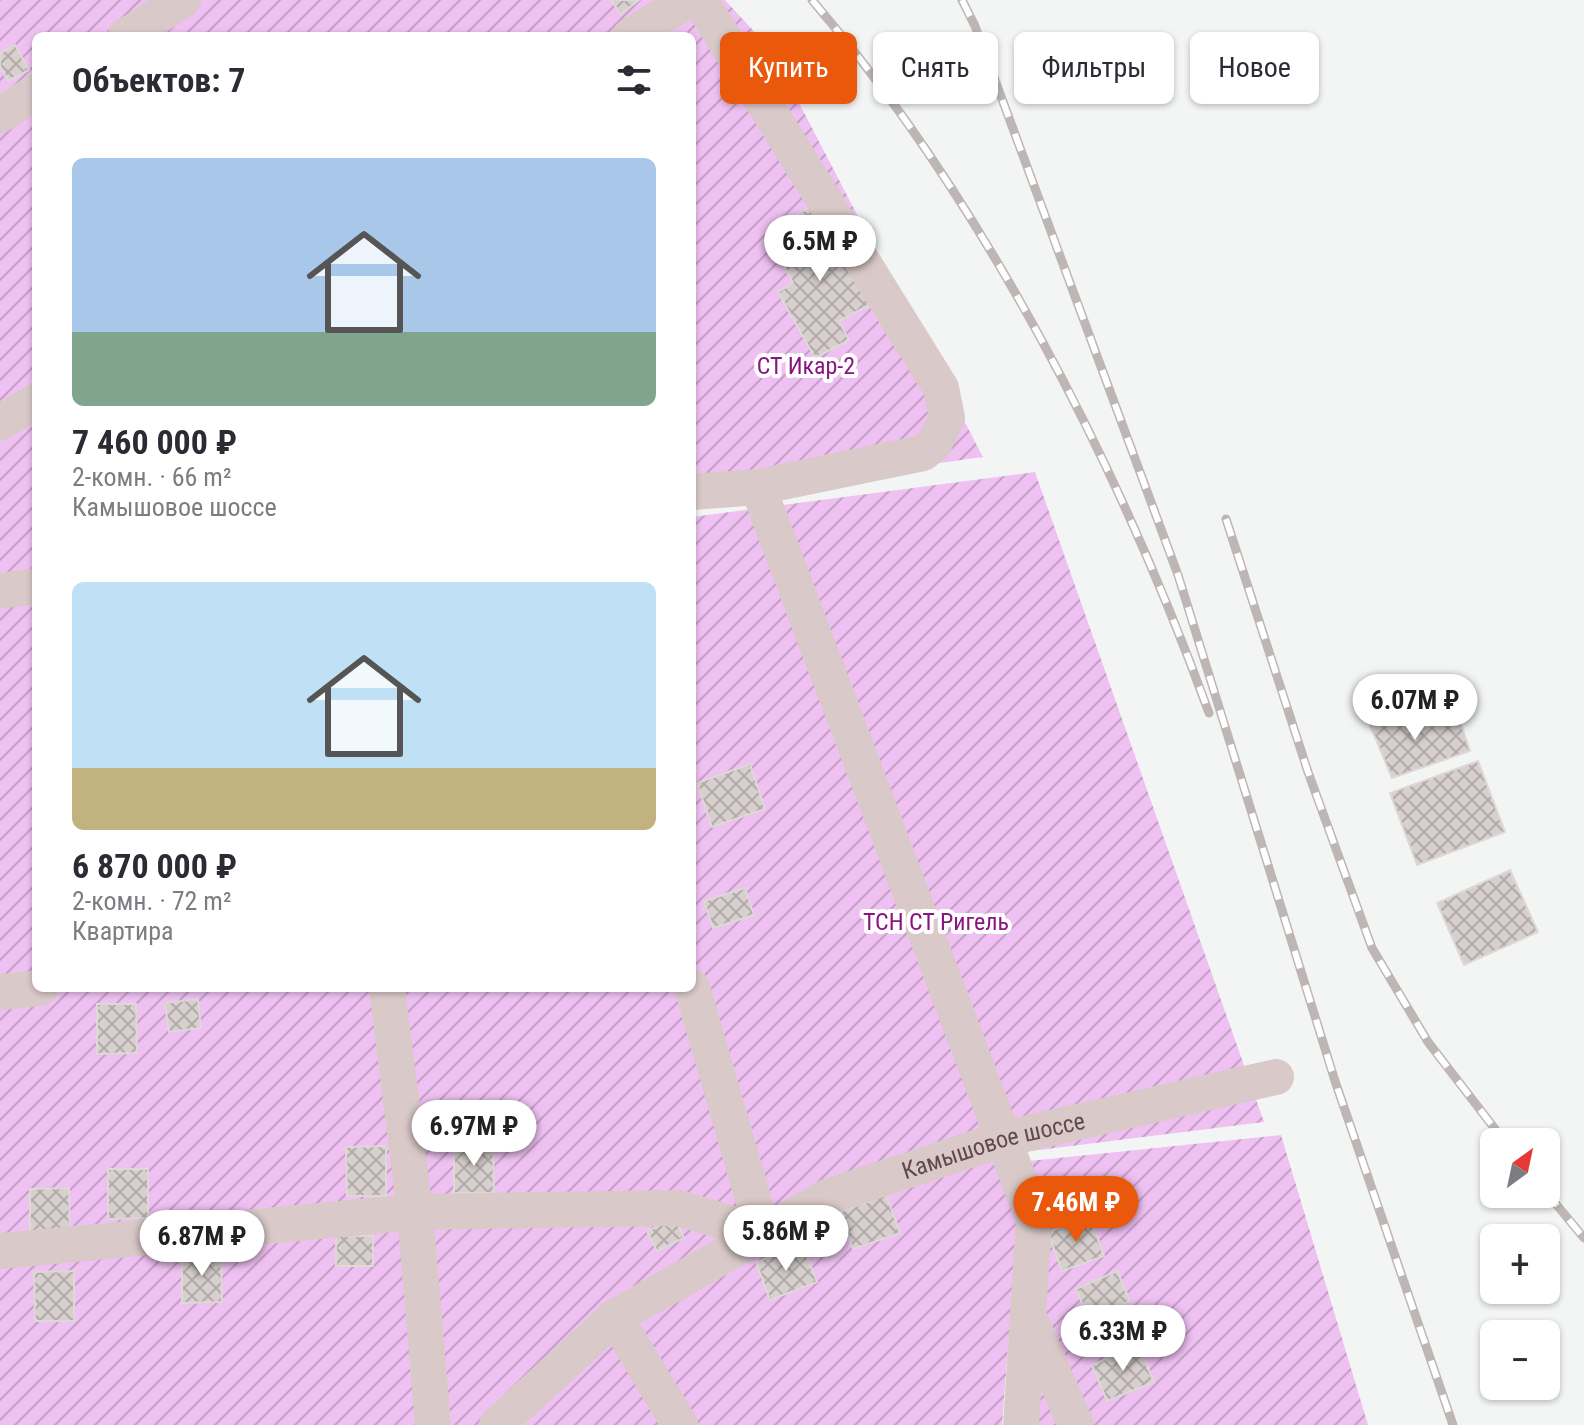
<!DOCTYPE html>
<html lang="ru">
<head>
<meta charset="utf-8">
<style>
  :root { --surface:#fff; --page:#f2f2f3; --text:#2b2b33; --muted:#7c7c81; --accent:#ea580c }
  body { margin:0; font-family:"Roboto Condensed",sans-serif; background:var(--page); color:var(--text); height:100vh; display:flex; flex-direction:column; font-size:30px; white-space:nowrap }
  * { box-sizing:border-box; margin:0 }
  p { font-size:26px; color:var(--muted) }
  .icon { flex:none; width:44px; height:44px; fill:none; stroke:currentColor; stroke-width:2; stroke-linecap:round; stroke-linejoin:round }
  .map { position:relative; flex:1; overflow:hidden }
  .sheet { position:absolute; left:32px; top:32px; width:664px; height:960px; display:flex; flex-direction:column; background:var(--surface); border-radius:12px; box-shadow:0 2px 6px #0004 }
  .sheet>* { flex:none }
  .top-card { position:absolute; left:720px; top:32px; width:744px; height:72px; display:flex; gap:16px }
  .needle { width:52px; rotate:33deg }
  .tools { position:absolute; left:1480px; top:1128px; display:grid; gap:16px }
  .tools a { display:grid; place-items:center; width:80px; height:80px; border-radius:12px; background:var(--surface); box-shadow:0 2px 6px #0004; font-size:40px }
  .price { position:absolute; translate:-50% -68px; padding:0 18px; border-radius:28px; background:#fff; color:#222; font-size:26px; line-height:52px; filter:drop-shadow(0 2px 4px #0008) }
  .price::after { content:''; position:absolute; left:50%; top:48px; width:24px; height:18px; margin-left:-12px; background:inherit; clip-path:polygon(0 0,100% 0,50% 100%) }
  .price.current { background:var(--accent); color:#fff }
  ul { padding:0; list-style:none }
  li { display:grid; align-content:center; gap:16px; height:424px; padding:0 40px }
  li span { display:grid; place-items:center; height:248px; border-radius:12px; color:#555 }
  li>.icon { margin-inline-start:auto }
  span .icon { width:144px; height:144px; fill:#fffc; stroke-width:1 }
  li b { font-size:34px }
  h2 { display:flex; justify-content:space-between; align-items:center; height:96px; padding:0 40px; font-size:34px }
  .tag { padding:0 28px; border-radius:12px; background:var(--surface); box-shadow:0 2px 6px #0004; font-size:28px; line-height:72px }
  .tag.current { background:var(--accent); color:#fff }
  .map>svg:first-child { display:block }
  .garden { fill:url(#garden-furrows) }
  .building { fill:url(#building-cross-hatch); stroke:#ded8d6; stroke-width:2 }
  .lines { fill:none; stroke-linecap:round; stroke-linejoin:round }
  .minor { stroke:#dac9c9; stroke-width:36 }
  .rail-casing { stroke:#bdb6b4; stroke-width:9 }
  .rail { stroke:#fff; stroke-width:6; stroke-dasharray:18; stroke-linecap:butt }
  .labels { text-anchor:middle; stroke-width:8; stroke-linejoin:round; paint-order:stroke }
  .park-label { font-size:24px; fill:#881581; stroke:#fff }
  .street-label { font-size:24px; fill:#614a49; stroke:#fff }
</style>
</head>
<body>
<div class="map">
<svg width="1584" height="1425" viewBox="0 0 1584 1425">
  <defs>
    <pattern id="garden-furrows" width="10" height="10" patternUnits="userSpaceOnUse" patternTransform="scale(2)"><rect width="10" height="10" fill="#efc1f2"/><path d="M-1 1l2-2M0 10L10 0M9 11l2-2" fill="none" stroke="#c59fc6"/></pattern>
    <pattern id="building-cross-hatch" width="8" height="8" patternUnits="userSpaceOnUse" patternTransform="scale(2)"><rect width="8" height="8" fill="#d7d0ce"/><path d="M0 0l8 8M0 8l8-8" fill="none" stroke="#b2aba9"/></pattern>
  </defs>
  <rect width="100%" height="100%" fill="#f3f5f4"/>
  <g class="garden">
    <path d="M 0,0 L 725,0 L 772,51 L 983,457 L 692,497 L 692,36 L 36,36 L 36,588 L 0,593 Z"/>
    <path d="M 1035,472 L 1264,1122 L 1023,1152 L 1002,1425 L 0,1425 L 0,608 L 36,603 L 36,988 L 692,988 L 692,517 Z"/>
    <path d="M 1281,1135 L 1368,1425 L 1011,1425 L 1029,1161 Z"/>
  </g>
  <g class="building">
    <path d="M 611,0 L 639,0 L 621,14 Z"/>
    <path d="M 15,45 L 29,70 L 8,81 L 0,66 L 0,53 Z"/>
    <path d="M 818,203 L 873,303 L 839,321 L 849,340 L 815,358 L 778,292 L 793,283 L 776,251 L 803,236 L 792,217 Z"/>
    <path d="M 1398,709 L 1423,727 L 1460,721 L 1470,751 L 1392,778 L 1366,716 Z"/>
    <path d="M 1478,761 L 1505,832 L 1417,865 L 1390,793 Z"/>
    <path d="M 750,764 L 765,809 L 712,827 L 697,783 Z"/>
    <path d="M 1510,870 L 1538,932 L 1464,965 L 1437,903 Z"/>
    <path d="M 745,888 L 754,915 L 713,928 L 704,901 Z"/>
    <path d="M 198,999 L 201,1028 L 169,1032 L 165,1003 Z"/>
    <path d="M 97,1004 L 136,1004 L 137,1053 L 97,1054 Z"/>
    <path d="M 493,1143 L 494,1193 L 454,1193 L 454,1144 Z"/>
    <path d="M 386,1146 L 386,1196 L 347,1196 L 346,1147 Z"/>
    <path d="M 108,1169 L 148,1169 L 148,1218 L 108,1219 Z"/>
    <path d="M 69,1188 L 70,1238 L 30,1238 L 30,1189 Z"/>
    <path d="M 886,1195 L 900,1233 L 853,1249 L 839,1212 Z"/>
    <path d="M 1090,1217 L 1104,1256 L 1062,1271 L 1048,1232 Z"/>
    <path d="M 675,1218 L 684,1238 L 657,1251 L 647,1231 Z"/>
    <rect x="336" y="1236" width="37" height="30"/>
    <path d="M 803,1246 L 817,1282 L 770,1300 L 756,1262 Z"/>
    <path d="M 221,1253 L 222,1302 L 182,1303 L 182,1254 Z"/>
    <path d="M 74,1271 L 74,1321 L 35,1321 L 34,1272 Z"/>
    <path d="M 1117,1271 L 1130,1301 L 1089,1319 L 1076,1289 Z"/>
    <path d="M 1138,1345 L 1154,1382 L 1107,1401 L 1092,1365 Z"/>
  </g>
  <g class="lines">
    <g class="minor">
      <path d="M 126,36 L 183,0"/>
      <path d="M 630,36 L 689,0"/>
      <path d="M 0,115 L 36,92"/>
      <path d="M 0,423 L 36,401"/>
      <path d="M 758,487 L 1034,1220 L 1021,1425"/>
      <path d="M 692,492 L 758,487 L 923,453 L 934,444 L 947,418 L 941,388 L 700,0"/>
      <path d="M 0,591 L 36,586"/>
      <path d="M 692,987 L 763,1233"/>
      <path d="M 387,988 L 415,1212 L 433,1425"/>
      <path d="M 0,992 L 40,988"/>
      <path d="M 0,1251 L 415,1212 L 678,1208 L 763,1233"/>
      <path d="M 615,1317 L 680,1425"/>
      <path d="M 1031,1322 L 1076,1425"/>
      <path id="s1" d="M 497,1425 L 615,1317 L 829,1196 L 1003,1139 L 1276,1077"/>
    </g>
    <g class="rail-casing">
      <g id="rail">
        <path d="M 812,0 C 983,200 1119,466 1209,713"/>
        <path d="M 962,0 L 975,26 L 1178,575 L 1335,1081 L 1453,1425"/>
        <path d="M 1226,519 L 1308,772 L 1372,948 L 1428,1042 L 1505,1142"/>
        <path d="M 1546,1192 L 1584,1238"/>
      </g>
    </g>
    <use href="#rail" class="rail"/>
  </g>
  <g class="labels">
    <g class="park-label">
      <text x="806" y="374">СТ Икар-2</text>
      <text x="936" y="930">ТСН СТ Ригель</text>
    </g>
    <g class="street-label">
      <text dy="8" stroke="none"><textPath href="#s1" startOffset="578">Камышовое шоссе</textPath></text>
    </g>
  </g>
</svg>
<div class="tools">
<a><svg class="needle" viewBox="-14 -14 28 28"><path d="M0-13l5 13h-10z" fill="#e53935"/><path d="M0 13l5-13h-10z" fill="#7c7c81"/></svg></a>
<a>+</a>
<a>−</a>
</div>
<b class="price" style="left:820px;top:283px">6.5M ₽</b>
<b class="price" style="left:1415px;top:742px">6.07M ₽</b>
<b class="price" style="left:474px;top:1168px">6.97M ₽</b>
<b class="price current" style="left:1076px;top:1244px">7.46M ₽</b>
<b class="price" style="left:786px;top:1273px">5.86M ₽</b>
<b class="price" style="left:202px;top:1278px">6.87M ₽</b>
<b class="price" style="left:1123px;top:1373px">6.33M ₽</b>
<div class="top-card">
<a class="tag current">Купить</a>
<a class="tag">Снять</a>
<a class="tag">Фильтры</a>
<a class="tag">Новое</a>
</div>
<section class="sheet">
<h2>Объектов: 7<svg class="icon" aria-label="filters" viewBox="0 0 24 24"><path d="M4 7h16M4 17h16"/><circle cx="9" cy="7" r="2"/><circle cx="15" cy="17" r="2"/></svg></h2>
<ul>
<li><span style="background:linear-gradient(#a9c7e8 70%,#7fa58c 0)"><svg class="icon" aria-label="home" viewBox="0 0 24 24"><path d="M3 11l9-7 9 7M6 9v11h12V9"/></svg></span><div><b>7 460 000 ₽</b><p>2-комн. · 66 m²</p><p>Камышовое шоссе</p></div></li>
<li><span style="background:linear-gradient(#bfe0f5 75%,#c2b280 0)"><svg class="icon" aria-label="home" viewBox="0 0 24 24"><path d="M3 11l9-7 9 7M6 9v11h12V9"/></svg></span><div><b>6 870 000 ₽</b><p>2-комн. · 72 m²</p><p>Квартира</p></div></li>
</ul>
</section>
</div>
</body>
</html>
